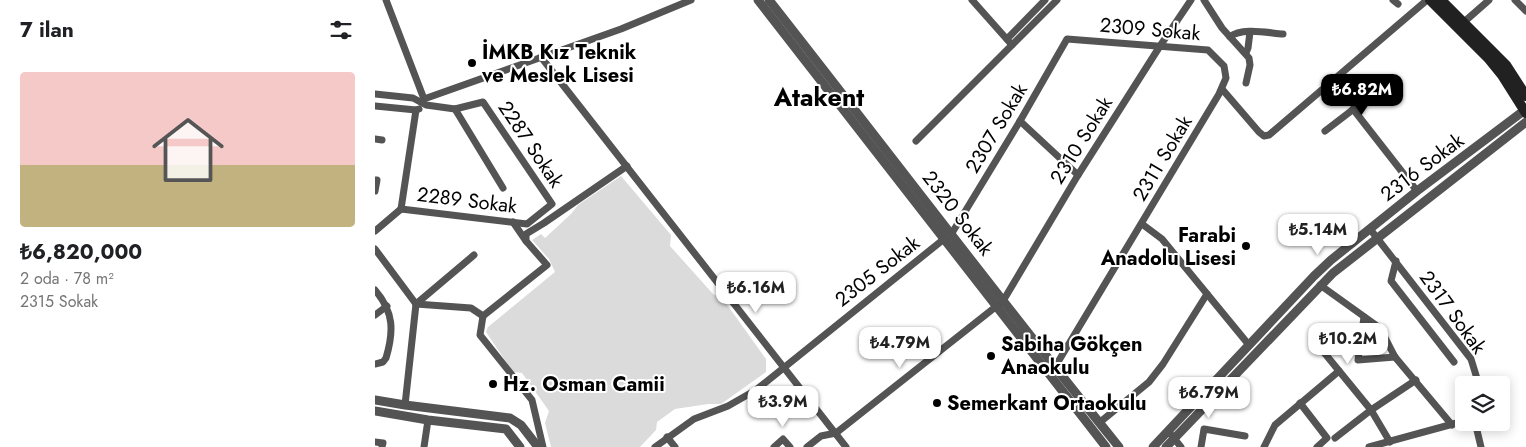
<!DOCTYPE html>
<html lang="tr">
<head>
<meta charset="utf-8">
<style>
  :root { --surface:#fff; --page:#f2f2f2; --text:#202124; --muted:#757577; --accent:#000 }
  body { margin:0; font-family:Jost,sans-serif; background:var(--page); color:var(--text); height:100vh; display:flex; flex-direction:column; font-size:19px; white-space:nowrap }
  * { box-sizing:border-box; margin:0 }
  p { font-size:16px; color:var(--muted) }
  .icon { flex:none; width:28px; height:28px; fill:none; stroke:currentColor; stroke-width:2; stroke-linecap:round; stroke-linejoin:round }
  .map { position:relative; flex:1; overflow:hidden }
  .sheet { display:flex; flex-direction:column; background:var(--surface); width:375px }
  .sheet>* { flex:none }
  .buttons { position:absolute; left:1080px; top:376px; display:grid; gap:10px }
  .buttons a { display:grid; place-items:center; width:55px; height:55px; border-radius:5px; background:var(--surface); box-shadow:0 2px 12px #0003; font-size:25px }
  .price { position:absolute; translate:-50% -42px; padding:0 11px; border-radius:10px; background:#fff; color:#222; font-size:16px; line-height:32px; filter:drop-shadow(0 1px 2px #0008) }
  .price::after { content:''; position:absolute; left:50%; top:30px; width:15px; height:11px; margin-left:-8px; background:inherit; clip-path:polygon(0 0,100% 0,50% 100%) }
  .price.on { background:var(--accent); color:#fff }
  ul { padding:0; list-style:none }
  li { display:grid; align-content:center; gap:10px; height:265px; padding:0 20px }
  li span { display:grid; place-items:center; height:155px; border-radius:5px; color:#555 }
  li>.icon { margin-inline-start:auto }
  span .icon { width:90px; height:90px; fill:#fffc; stroke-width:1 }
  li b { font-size:21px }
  h2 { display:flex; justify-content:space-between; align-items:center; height:60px; padding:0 20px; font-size:21px }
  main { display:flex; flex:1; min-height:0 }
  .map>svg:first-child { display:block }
  .green { fill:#dbdbdb }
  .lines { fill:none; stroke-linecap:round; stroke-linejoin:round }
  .minor { stroke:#545454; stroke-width:7 }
  .tertiary { stroke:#545454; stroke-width:9 }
  .secondary { stroke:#212121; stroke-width:10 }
  .poi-dot { fill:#000; stroke:#fff; stroke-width:2 }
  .labels { text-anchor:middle; stroke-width:4; stroke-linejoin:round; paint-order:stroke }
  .street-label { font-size:20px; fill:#000; stroke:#fff }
  .poi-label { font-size:20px; font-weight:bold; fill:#000; stroke:#fff; text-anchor:start }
  .district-label { font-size:25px; font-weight:bold; fill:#000; stroke:#fff }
</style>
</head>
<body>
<main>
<section class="sheet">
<h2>7 ilan<svg class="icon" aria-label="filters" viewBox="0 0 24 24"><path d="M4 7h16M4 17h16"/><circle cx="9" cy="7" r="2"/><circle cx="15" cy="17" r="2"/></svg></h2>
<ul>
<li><span style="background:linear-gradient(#f6c9c9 60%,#c2b280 0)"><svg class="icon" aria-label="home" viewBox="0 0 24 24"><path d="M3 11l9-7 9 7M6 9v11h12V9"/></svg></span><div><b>₺6,820,000</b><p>2 oda · 78 m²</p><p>2315 Sokak</p></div></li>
</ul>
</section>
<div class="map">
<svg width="1151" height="447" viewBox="0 0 1151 447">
  <rect width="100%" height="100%" fill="#fff"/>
  <path class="green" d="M 246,176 L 296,235 L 295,246 L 338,294 L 348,299 L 391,359 L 391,372 L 346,404 L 333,404 L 300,409 L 282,422 L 281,430 L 265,447 L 176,447 L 170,423 L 174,411 L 147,373 L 138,372 L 111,332 L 113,327 L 180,272 L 174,259 L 157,240 L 166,234 L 170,238 L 196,214 L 203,205 Z"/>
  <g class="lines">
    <g class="minor">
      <path d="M 11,0 L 49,99"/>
      <path d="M 597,0 L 637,45"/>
      <path d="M 829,0 L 847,28 L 874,58 L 875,65 L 871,83"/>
      <path d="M 1018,0 L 1023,4"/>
      <path d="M 1140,0 L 1151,11"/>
      <path d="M 1089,22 L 1114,0"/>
      <path d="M 855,37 C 867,27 893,33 908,34"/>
      <path d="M 632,39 L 670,0"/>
      <path d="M 871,53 L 873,48 L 875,32"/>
      <path d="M 166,57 L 471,447"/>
      <path d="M 847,89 L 884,132 L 889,136 L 894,135 L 1052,0"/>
      <path d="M 0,94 L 38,98 L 51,105 L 80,109 L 108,102 L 177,204 L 152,224 L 26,209"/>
      <path d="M 46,102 L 49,99 L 246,29 L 316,0"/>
      <path d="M 0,106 L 41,110 L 44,109"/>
      <path d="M 80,109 L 128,188"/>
      <path d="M 978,109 L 1042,191"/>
      <path d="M 645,121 L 703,175"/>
      <path d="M 950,131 L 1010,85"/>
      <path d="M 0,139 L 7,140"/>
      <path d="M 541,141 L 682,0"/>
      <path d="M 0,180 L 2,180 L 0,191"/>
      <path d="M 26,209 L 41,110"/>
      <path d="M 138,222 L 151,241"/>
      <path d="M 767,224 L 787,239 L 874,345"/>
      <path d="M 995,229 L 1096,359 L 1104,385"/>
      <path d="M 0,231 L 26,209"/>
      <path d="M 577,233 L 645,121 L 692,39 L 833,50 L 849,66 L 851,78 L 844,94 L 680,367"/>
      <path d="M 0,249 L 41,304 L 30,405"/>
      <path d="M 1021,261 L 1016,281 L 1079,362"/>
      <path d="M 945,285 L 1005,328 L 1020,357 L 1077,425"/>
      <path d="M 0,290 C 19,312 19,331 11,358 L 8,362 L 0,364"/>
      <path d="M 41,304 L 96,308 L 108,316 L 172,265 L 151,241 L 151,234 L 169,223 L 252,166"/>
      <path d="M 41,304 L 99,255"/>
      <path d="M 0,315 L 12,306"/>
      <path d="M 108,316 L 105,335 L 157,400 L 168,447"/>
      <path d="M 989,317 L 983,360 L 1020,357"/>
      <path d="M 938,339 L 996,410 L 1015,442"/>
      <path d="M 925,403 L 952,438 L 942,447"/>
      <path d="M 1100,422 L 1106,447"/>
      <path d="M 724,423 L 774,382 L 788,364 L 832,294"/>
      <path d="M 793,431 L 806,447"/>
      <path d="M 292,437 L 300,447"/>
      <path d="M 960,438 L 996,410 L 1041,380"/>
      <path d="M 0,442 L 8,443 L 7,447"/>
      <path d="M 49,447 L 53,420"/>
      <path d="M 280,447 L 319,419 L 353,406 L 381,390 L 569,239"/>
      <path d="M 399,447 L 408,439 L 415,447"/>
      <path d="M 432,447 L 446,436 L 461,433 L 628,301 L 703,175 L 785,46 L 816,0"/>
      <path d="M 826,447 L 829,429 L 870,436"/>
      <path d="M 889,447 L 900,425 L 964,371"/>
      <path d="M 994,447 L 1089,421"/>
    </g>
    <g class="tertiary">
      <path d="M 383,0 L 731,447"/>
      <path d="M 394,0 C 511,149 625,300 744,447"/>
      <path d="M 0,400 L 30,405 L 135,418 L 146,425 L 163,447"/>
      <path d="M 0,411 L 53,420 L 131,429 L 145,447"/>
      <path d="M 778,447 L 939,276 L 956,260 L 1042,191 L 1151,109"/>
      <path d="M 791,447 L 958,273 L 1151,122"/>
    </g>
    <g class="secondary">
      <path d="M 1055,0 L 1114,59 L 1127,75 L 1151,113"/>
      <path d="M 1066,0 L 1131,65 L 1151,96"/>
    </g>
  </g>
  <g class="poi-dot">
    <circle cx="97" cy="63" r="5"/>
    <circle cx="871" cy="246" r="5"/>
    <circle cx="616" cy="356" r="5"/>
    <circle cx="118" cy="384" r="5"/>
    <circle cx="562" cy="403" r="5"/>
  </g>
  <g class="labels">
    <g class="street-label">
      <text transform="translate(775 29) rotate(5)" y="7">2309 Sokak</text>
      <text transform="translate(621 128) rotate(-59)" y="7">2307 Sokak</text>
      <text transform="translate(706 140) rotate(-58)" y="7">2310 Sokak</text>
      <text transform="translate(156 144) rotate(56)" y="7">2287 Sokak</text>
      <text transform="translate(787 158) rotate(-59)" y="7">2311 Sokak</text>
      <text transform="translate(1047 167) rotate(-37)" y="7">2316 Sokak</text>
      <text transform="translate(92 200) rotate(7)" y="7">2289 Sokak</text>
      <text transform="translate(583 213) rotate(52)" y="7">2320 Sokak</text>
      <text transform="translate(502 271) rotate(-38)" y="7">2305 Sokak</text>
      <text transform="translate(1078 312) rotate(54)" y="7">2317 Sokak</text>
    </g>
    <g class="poi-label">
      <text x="107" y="59">İMKB Kız Teknik<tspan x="107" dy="23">ve Meslek Lisesi</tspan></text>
      <text x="861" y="242" text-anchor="end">Farabi<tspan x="861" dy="23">Anadolu Lisesi</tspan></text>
      <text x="626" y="351">Sabiha Gökçen<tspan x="626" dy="23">Anaokulu</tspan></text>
      <text x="128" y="391">Hz. Osman Camii</text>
      <text x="572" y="410">Semerkant Ortaokulu</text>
    </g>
    <g class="district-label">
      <text x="444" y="106">Atakent</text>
    </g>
  </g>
</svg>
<div class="buttons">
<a><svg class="icon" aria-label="layers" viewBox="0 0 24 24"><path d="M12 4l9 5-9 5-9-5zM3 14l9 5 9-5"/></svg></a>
</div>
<b class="price on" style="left:987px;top:116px">₺6.82M</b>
<b class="price" style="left:943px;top:256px">₺5.14M</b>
<b class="price" style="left:381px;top:314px">₺6.16M</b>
<b class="price" style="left:973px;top:365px">₺10.2M</b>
<b class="price" style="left:525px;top:369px">₺4.79M</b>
<b class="price" style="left:834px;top:419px">₺6.79M</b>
<b class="price" style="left:408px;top:428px">₺3.9M</b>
</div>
</main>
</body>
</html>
